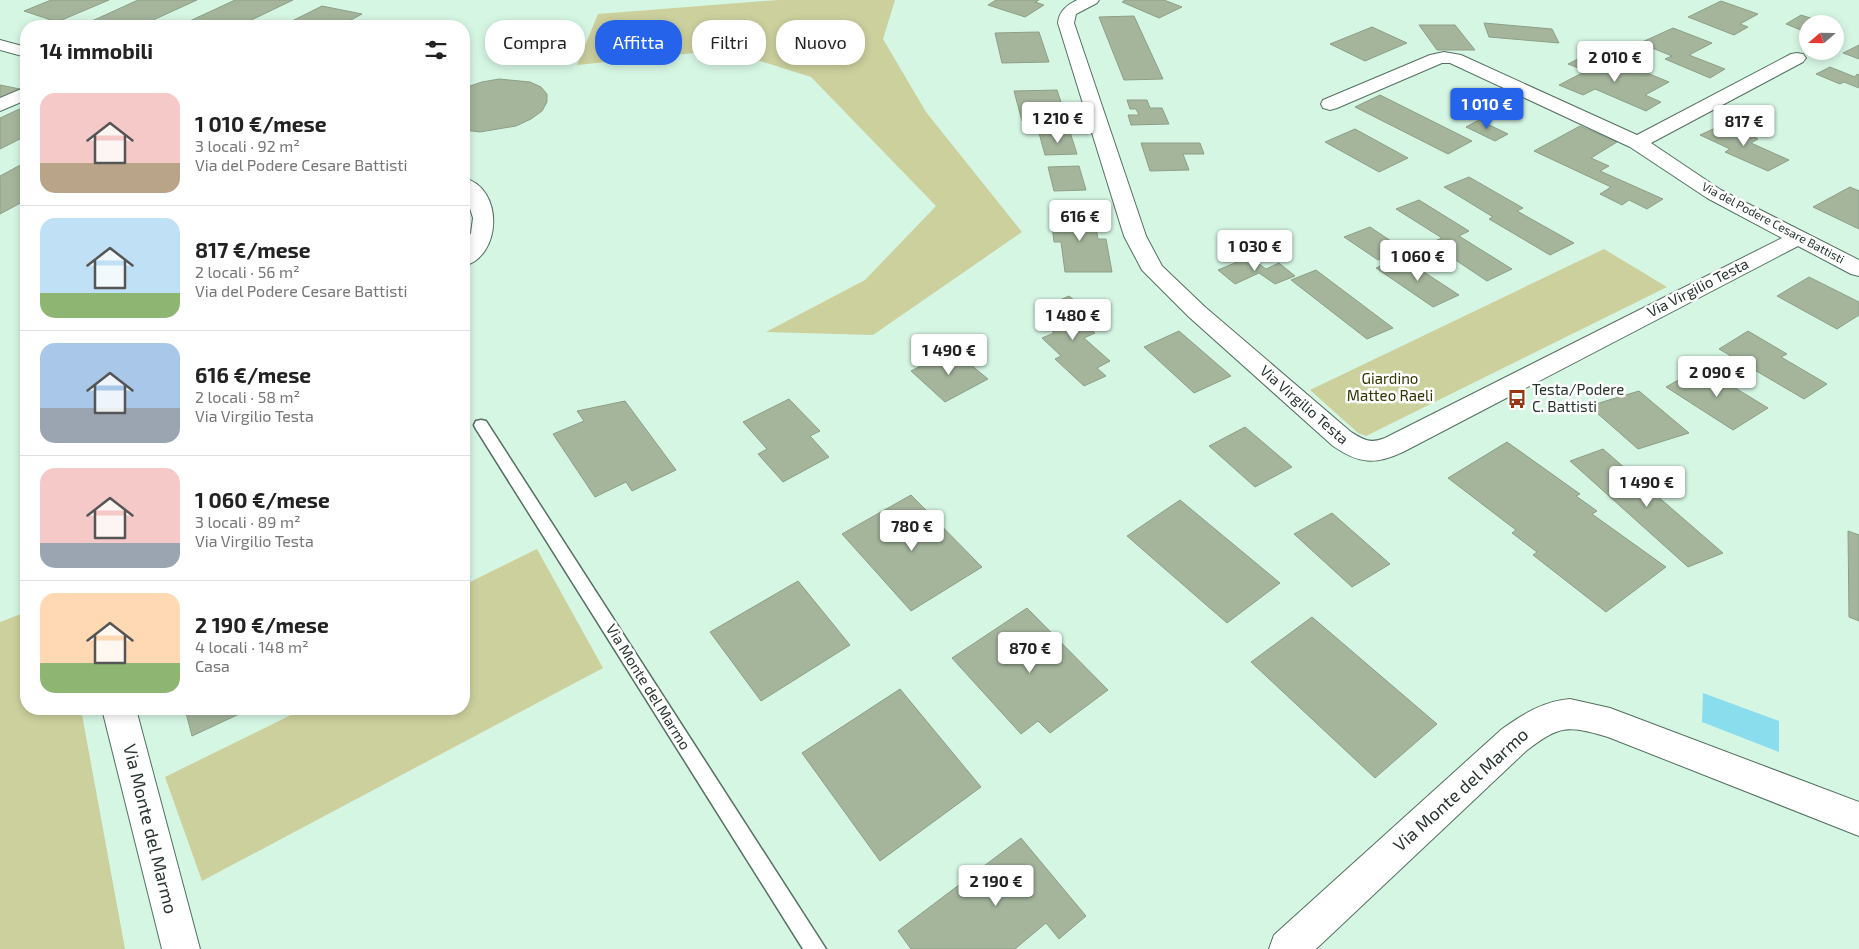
<!DOCTYPE html>
<html lang="it">
<head>
<meta charset="utf-8">
<style>
  :root { --surface:#fff; --page:#f2f2f2; --text:#222; --muted:#767676; --line:#e0e0e0; --accent:#2563eb }
  body { margin:0; font-family:"Exo 2",sans-serif; background:var(--page); color:var(--text); height:100vh; display:flex; flex-direction:column; font-size:19px; white-space:nowrap }
  * { box-sizing:border-box; margin:0 }
  p { font-size:16px; color:var(--muted) }
  .icon { flex:none; width:28px; height:28px; fill:none; stroke:currentColor; stroke-width:2; stroke-linecap:round; stroke-linejoin:round }
  .map { position:relative; flex:1; overflow:hidden }
  .side { position:absolute; left:20px; top:20px; width:450px; height:695px; display:flex; flex-direction:column; background:var(--surface); border-radius:20px; box-shadow:0 2px 8px #0003 }
  .side>* { flex:none }
  .banner { position:absolute; left:485px; top:20px; width:475px; height:45px; display:flex; gap:10px }
  .needle { width:32px; rotate:250deg }
  .tools { position:absolute; left:1799px; top:15px; display:grid; gap:10px }
  .tools a { display:grid; place-items:center; width:45px; height:45px; border-radius:50%; background:var(--surface); box-shadow:0 2px 8px #0003; font-size:25px }
  .price { position:absolute; translate:-50% -42px; padding:0 11px; border-radius:5px; background:#fff; color:#222; font-size:16px; line-height:32px; filter:drop-shadow(0 1px 2px #0008) }
  .price::after { content:''; position:absolute; left:50%; top:30px; width:15px; height:11px; margin-left:-8px; background:inherit; clip-path:polygon(0 0,100% 0,50% 100%) }
  .price.on { background:var(--accent); color:#fff }
  ul { padding:0; list-style:none }
  li { display:flex; align-items:center; gap:15px; height:125px; padding:0 20px }
  li+li { border-top:1px solid var(--line) }
  li span { display:grid; place-items:center; flex:none; width:140px; height:100px; border-radius:15px; color:#555 }
  li>.icon { margin-inline-start:auto }
  span .icon { width:60px; height:60px; fill:#fffc; stroke-width:1 }
  li b { font-size:21px }
  h2 { display:flex; justify-content:space-between; align-items:center; height:60px; padding:0 20px; font-size:21px }
  .chip { padding:0 18px; border-radius:20px; background:var(--surface); box-shadow:0 2px 8px #0003; font-size:18px; line-height:45px }
  .chip.on { background:var(--accent); color:#fff }
  .map>svg:first-child { display:block }
  .green { fill:#ccd09d }
  .water { fill:#89ddec }
  .building { fill:#a4b59c; stroke:#8d9f86 }
  .lines { fill:none; stroke-linecap:round; stroke-linejoin:round }
  .lane-casing { stroke:#536f60; stroke-width:3 }
  .street-casing { stroke:#536f60; stroke-width:2 }
  .lane { fill:#fff; fill-rule:evenodd }
  .street { fill:#fff; fill-rule:evenodd }
  .labels { text-anchor:middle; stroke-width:5; stroke-linejoin:round; paint-order:stroke }
  .far-street-label { font-size:12px; fill:#28342e; stroke:#fff }
  .street-label { font-size:15px; fill:#28342e; stroke:#fff }
  .park-label { font-size:15px; fill:#333501; stroke:#fff }
  .poi-label { font-size:15px; fill:#28342e; stroke:#fff; text-anchor:start }
  .near-street-label { font-size:18px; fill:#28342e; stroke:#fff }
</style>
</head>
<body>
<div class="map">
<svg width="1859" height="949" viewBox="0 0 1859 949">
  <rect width="100%" height="100%" fill="#d6f6e4"/>
  <g class="green">
    <path d="M 778,0 L 895,0 L 883,39 L 926,112 L 1022,232 L 873,335 L 766,332 L 865,280 L 936,206 L 811,77 L 725,50 L 577,65 L 598,14 Z"/>
    <path d="M 1604,249 L 1667,287 L 1366,436 L 1358,433 L 1310,390 Z"/>
    <path d="M 537,549 L 603,668 L 202,881 L 165,777 L 303,709 L 464,709 L 464,585 Z"/>
    <path d="M 26,612 L 26,709 L 81,709 L 125,949 L 0,949 L 0,622 Z"/>
  </g>
  <path class="water" d="M 1703,693 L 1779,721 L 1779,752 L 1702,722 Z"/>
  <g class="building">
    <path d="M 51,0 L 109,0 L 57,22 L 24,11 Z"/>
    <path d="M 138,0 L 197,0 L 140,26 L 81,26 Z"/>
    <path d="M 235,0 L 293,0 L 239,26 L 179,26 Z"/>
    <path d="M 996,0 L 1039,0 L 1035,2 L 1044,5 L 1025,17 L 988,5 Z"/>
    <path d="M 1125,0 L 1164,0 L 1182,7 L 1159,18 L 1122,2 Z"/>
    <path d="M 1721,1 L 1758,14 L 1740,24 L 1748,27 L 1734,35 L 1688,17 Z"/>
    <path d="M 322,6 L 362,14 L 340,26 L 282,26 Z"/>
    <path d="M 1801,15 L 1823,22 L 1808,24 L 1808,33 L 1786,24 Z"/>
    <path d="M 1134,16 L 1163,79 L 1124,80 L 1099,17 Z"/>
    <path d="M 1484,23 L 1552,29 L 1559,43 L 1489,37 Z"/>
    <path d="M 1419,25 L 1455,25 L 1475,50 L 1437,50 Z"/>
    <path d="M 1372,27 L 1407,43 L 1365,61 L 1330,44 Z"/>
    <path d="M 1673,28 L 1712,43 L 1689,55 L 1725,69 L 1710,78 L 1665,59 L 1672,56 L 1640,43 Z"/>
    <path d="M 1039,32 L 1049,62 L 1002,63 L 995,33 Z"/>
    <path d="M 1859,45 L 1859,59 L 1843,53 Z"/>
    <path d="M 1584,56 L 1625,73 L 1635,68 L 1669,82 L 1645,95 L 1661,102 L 1646,111 L 1595,89 L 1583,95 L 1559,85 L 1586,71 L 1568,64 Z"/>
    <path d="M 1830,67 L 1855,77 L 1857,74 L 1859,75 L 1859,88 L 1844,82 L 1840,84 L 1816,74 Z"/>
    <path d="M 499,79 L 530,82 L 541,87 L 547,94 L 547,102 L 542,111 L 531,119 L 516,126 L 480,132 L 464,130 L 464,88 L 482,82 Z"/>
    <path d="M 0,85 L 20,89 L 0,99 Z"/>
    <path d="M 1057,90 L 1064,111 L 1050,111 L 1053,120 L 1022,121 L 1014,91 Z"/>
    <path d="M 1474,91 L 1513,109 L 1491,119 L 1453,101 Z"/>
    <path d="M 1380,95 L 1472,141 L 1448,154 L 1355,107 Z"/>
    <path d="M 1127,100 L 1147,100 L 1150,108 L 1162,108 L 1169,124 L 1131,125 L 1128,115 L 1139,115 L 1136,109 L 1130,109 Z"/>
    <path d="M 26,106 L 26,136 L 0,149 L 0,118 Z"/>
    <path d="M 1479,120 L 1508,134 L 1495,141 L 1466,127 Z"/>
    <path d="M 1724,124 L 1758,139 L 1751,143 L 1789,160 L 1768,171 L 1725,152 L 1730,149 L 1700,135 Z"/>
    <path d="M 1580,126 L 1617,142 L 1591,158 L 1609,166 L 1600,171 L 1663,199 L 1647,209 L 1629,200 L 1622,205 L 1600,194 L 1611,187 L 1534,151 Z"/>
    <path d="M 1355,129 L 1408,158 L 1379,172 L 1325,142 Z"/>
    <path d="M 1070,132 L 1077,154 L 1045,155 L 1039,133 Z"/>
    <path d="M 1141,143 L 1200,143 L 1204,154 L 1183,154 L 1189,170 L 1150,171 Z"/>
    <path d="M 26,162 L 26,200 L 0,214 L 0,176 Z"/>
    <path d="M 1079,166 L 1086,190 L 1054,191 L 1048,167 Z"/>
    <path d="M 1469,177 L 1523,208 L 1517,211 L 1574,243 L 1550,255 L 1489,219 L 1493,217 L 1444,187 Z"/>
    <path d="M 1850,187 L 1859,191 L 1859,229 L 1813,207 Z"/>
    <path d="M 1419,200 L 1469,231 L 1459,236 L 1512,269 L 1487,281 L 1430,243 L 1442,238 L 1396,209 Z"/>
    <path d="M 1050,210 L 1093,210 L 1098,239 L 1106,239 L 1112,272 L 1065,272 L 1061,242 L 1054,242 Z"/>
    <path d="M 1370,227 L 1403,249 L 1378,260 L 1344,237 Z"/>
    <path d="M 1249,257 L 1266,269 L 1279,263 L 1295,276 L 1275,284 L 1259,273 L 1235,284 L 1218,270 Z"/>
    <path d="M 1401,257 L 1459,295 L 1433,307 L 1376,268 Z"/>
    <path d="M 1316,270 L 1393,328 L 1367,339 L 1291,280 Z"/>
    <path d="M 1809,277 L 1859,302 L 1859,315 L 1837,329 L 1777,296 Z"/>
    <path d="M 1069,296 L 1086,310 L 1074,315 L 1095,333 L 1084,338 L 1110,361 L 1097,368 L 1106,376 L 1084,386 L 1055,359 L 1061,356 L 1042,338 L 1054,333 L 1036,315 L 1046,311 L 1043,308 Z"/>
    <path d="M 1179,331 L 1231,376 L 1194,393 L 1144,347 Z"/>
    <path d="M 1748,331 L 1787,354 L 1781,357 L 1827,384 L 1804,399 L 1719,349 Z"/>
    <path d="M 953,350 L 988,379 L 945,402 L 911,371 Z"/>
    <path d="M 1701,367 L 1768,408 L 1733,430 L 1666,387 Z"/>
    <path d="M 1639,391 L 1689,433 L 1638,449 L 1589,406 Z"/>
    <path d="M 789,399 L 820,431 L 810,436 L 829,457 L 783,482 L 758,454 L 767,449 L 743,422 Z"/>
    <path d="M 625,401 L 676,470 L 632,491 L 626,482 L 595,497 L 553,434 L 584,421 L 577,411 Z"/>
    <path d="M 1245,427 L 1292,467 L 1255,487 L 1209,446 Z"/>
    <path d="M 1507,442 L 1580,494 L 1576,496 L 1597,511 L 1592,514 L 1666,567 L 1606,612 L 1533,555 L 1537,552 L 1512,533 L 1516,530 L 1448,478 Z"/>
    <path d="M 1603,449 L 1723,553 L 1688,567 L 1570,461 Z"/>
    <path d="M 911,495 L 982,567 L 911,611 L 842,534 Z"/>
    <path d="M 1180,500 L 1280,583 L 1227,623 L 1127,536 Z"/>
    <path d="M 1332,513 L 1390,564 L 1352,587 L 1294,534 Z"/>
    <path d="M 1848,531 L 1859,535 L 1859,621 L 1849,617 Z"/>
    <path d="M 798,581 L 850,645 L 761,701 L 710,632 Z"/>
    <path d="M 1027,608 L 1108,690 L 1050,733 L 1038,721 L 1021,734 L 952,658 Z"/>
    <path d="M 1312,617 L 1437,724 L 1375,778 L 1251,662 Z"/>
    <path d="M 900,689 L 981,787 L 880,861 L 802,753 Z"/>
    <path d="M 185,709 L 250,709 L 192,736 Z"/>
    <path d="M 1021,838 L 1086,916 L 1059,939 L 1046,923 L 1015,949 L 911,949 L 898,931 Z"/>
  </g>
  <g class="lines">
    <g class="lane-casing">
      <path id="lane" d="M 481,420 L 486,421 L 826,949 L 803,949 L 476,429 L 474,425 L 476,421 Z"/>
    </g>
    <g class="street-casing">
      <g id="street">
        <path d="M 1077,0 L 1099,0 L 1097,3 L 1076,14 L 1074,23 L 1146,236 L 1162,266 L 1205,307 L 1351,432 C 1364,440 1370,444 1385,438 L 1782,238 L 1707,198 L 1630,147 L 1450,63 L 1442,63 L 1337,108 L 1330,110 L 1323,108 L 1321,104 L 1323,100 L 1430,55 L 1444,52 L 1461,55 L 1637,135 L 1791,54 L 1797,53 L 1803,54 L 1806,58 L 1803,62 L 1651,143 L 1721,190 L 1859,260 L 1859,276 L 1851,274 L 1798,246 L 1403,452 C 1375,465 1359,464 1333,446 L 1189,317 L 1142,270 L 1124,236 L 1058,23 C 1059,11 1067,5 1077,0 Z"/>
        <path d="M 0,40 L 26,47 L 26,57 L 0,50 Z"/>
        <path d="M 26,87 L 26,100 L 0,111 L 0,98 Z"/>
        <path d="M 464,178 C 504,188 502,256 464,266 L 464,246 L 471,233 L 473,218 L 468,202 L 464,194 Z"/>
        <path d="M 1570,699 L 1610,708 L 1859,802 L 1859,836 L 1608,737 C 1567,725 1560,725 1526,751 L 1316,949 L 1269,949 L 1274,935 L 1502,729 C 1523,714 1544,701 1570,699 Z"/>
        <path d="M 102,709 L 136,709 L 200,949 L 162,949 Z"/>
      </g>
    </g>
    <use href="#lane" class="lane"/>
    <use href="#street" class="street"/>
  </g>
  <defs>
    <g id="bus-bare" transform="scale(1.5)"><path d="M-5-6H5V4H4V6H2V4H-2V6H-4V4H-5ZM-3.5-4V0h7V-4ZM-3.5 1.2v1.5H-2V1.2ZM2 1.2v1.5H3.5V1.2Z" fill="#9c3511" stroke="#fff" stroke-width="2.5" paint-order="stroke"/></g>
  </defs>
  <g fill-rule="evenodd">
    <use href="#bus-bare" x="1517" y="399"/>
  </g>
  <g class="labels">
    <g class="far-street-label">
      <text transform="translate(1773 223) rotate(28)" y="4">Via del Podere Cesare Battisti</text>
    </g>
    <g class="street-label">
      <text transform="translate(1698 288) rotate(-27)" y="5">Via Virgilio Testa</text>
      <text transform="translate(1304 405) rotate(41)" y="5">Via Virgilio Testa</text>
      <text transform="translate(648 687) rotate(58)" y="5">Via Monte del Marmo</text>
    </g>
    <g class="park-label">
      <text x="1390" y="384">Giardino<tspan x="1390" dy="17">Matteo Raeli</tspan></text>
    </g>
    <g class="poi-label">
      <text x="1532" y="395">Testa/Podere<tspan x="1532" dy="17">C. Battisti</tspan></text>
    </g>
    <g class="near-street-label">
      <text transform="translate(1461 790) rotate(-42)" y="6">Via Monte del Marmo</text>
      <text transform="translate(150 829) rotate(76)" y="6">Via Monte del Marmo</text>
    </g>
  </g>
</svg>
<div class="tools">
<a><svg class="needle" viewBox="-14 -14 28 28"><path d="M0-13l5 13h-10z" fill="#e53935"/><path d="M0 13l5-13h-10z" fill="#767676"/></svg></a>
</div>
<b class="price" style="left:1615px;top:83px">2 010 €</b>
<b class="price on" style="left:1487px;top:130px">1 010 €</b>
<b class="price" style="left:1058px;top:144px">1 210 €</b>
<b class="price" style="left:1744px;top:147px">817 €</b>
<b class="price" style="left:1080px;top:242px">616 €</b>
<b class="price" style="left:1255px;top:272px">1 030 €</b>
<b class="price" style="left:1418px;top:282px">1 060 €</b>
<b class="price" style="left:1073px;top:341px">1 480 €</b>
<b class="price" style="left:949px;top:376px">1 490 €</b>
<b class="price" style="left:1717px;top:398px">2 090 €</b>
<b class="price" style="left:1647px;top:508px">1 490 €</b>
<b class="price" style="left:912px;top:552px">780 €</b>
<b class="price" style="left:1030px;top:674px">870 €</b>
<b class="price" style="left:996px;top:907px">2 190 €</b>
<div class="banner">
<a class="chip">Compra</a>
<a class="chip on">Affitta</a>
<a class="chip">Filtri</a>
<a class="chip">Nuovo</a>
</div>
<section class="side">
<h2>14 immobili<svg class="icon" aria-label="filters" viewBox="0 0 24 24"><path d="M4 7h16M4 17h16"/><circle cx="9" cy="7" r="2"/><circle cx="15" cy="17" r="2"/></svg></h2>
<ul>
<li><span style="background:linear-gradient(#f6c9c9 70%,#b9a48a 0)"><svg class="icon" aria-label="home" viewBox="0 0 24 24"><path d="M3 11l9-7 9 7M6 9v11h12V9"/></svg></span><div><b>1 010 €/mese</b><p>3 locali · 92 m²</p><p>Via del Podere Cesare Battisti</p></div></li>
<li><span style="background:linear-gradient(#bfe0f5 75%,#8fb573 0)"><svg class="icon" aria-label="home" viewBox="0 0 24 24"><path d="M3 11l9-7 9 7M6 9v11h12V9"/></svg></span><div><b>817 €/mese</b><p>2 locali · 56 m²</p><p>Via del Podere Cesare Battisti</p></div></li>
<li><span style="background:linear-gradient(#a9c7e8 65%,#9aa5b1 0)"><svg class="icon" aria-label="home" viewBox="0 0 24 24"><path d="M3 11l9-7 9 7M6 9v11h12V9"/></svg></span><div><b>616 €/mese</b><p>2 locali · 58 m²</p><p>Via Virgilio Testa</p></div></li>
<li><span style="background:linear-gradient(#f6c9c9 75%,#9aa5b1 0)"><svg class="icon" aria-label="home" viewBox="0 0 24 24"><path d="M3 11l9-7 9 7M6 9v11h12V9"/></svg></span><div><b>1 060 €/mese</b><p>3 locali · 89 m²</p><p>Via Virgilio Testa</p></div></li>
<li><span style="background:linear-gradient(#ffd9b3 70%,#8fb573 0)"><svg class="icon" aria-label="home" viewBox="0 0 24 24"><path d="M3 11l9-7 9 7M6 9v11h12V9"/></svg></span><div><b>2 190 €/mese</b><p>4 locali · 148 m²</p><p>Casa</p></div></li>
</ul>
</section>
</div>
</body>
</html>
